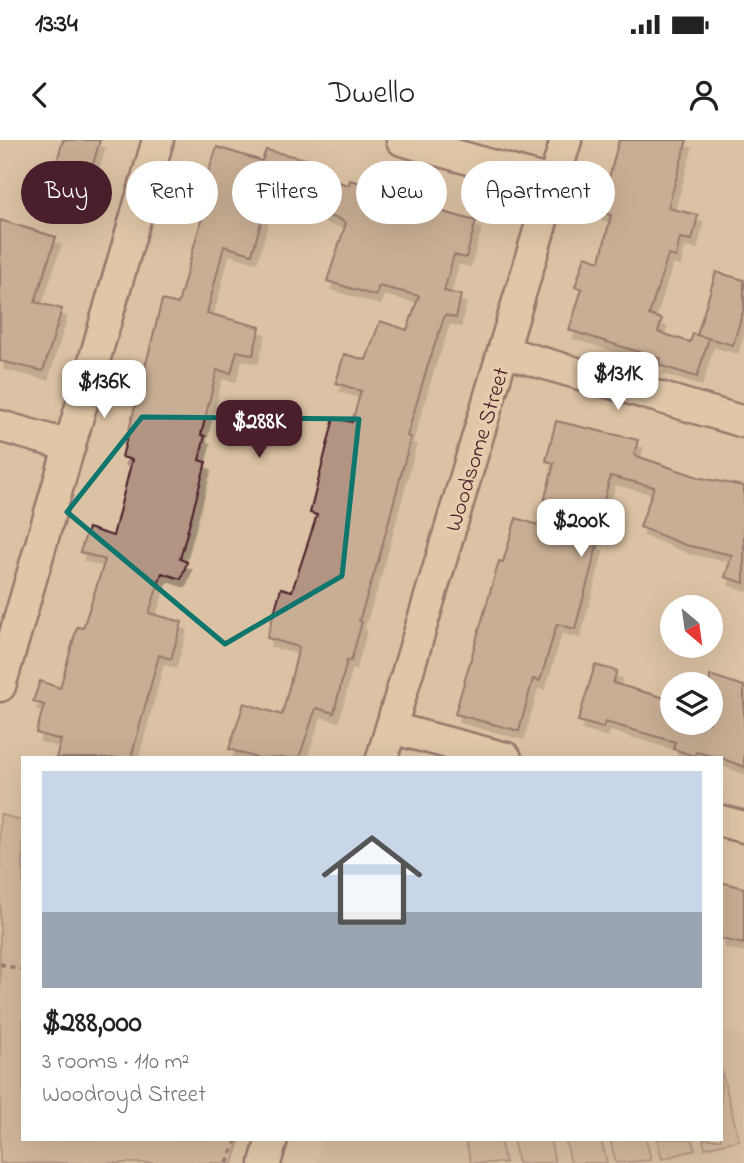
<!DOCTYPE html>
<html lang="en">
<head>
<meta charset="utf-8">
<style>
  :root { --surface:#fff; --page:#f2f2f2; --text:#222; --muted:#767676; --accent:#4a1f2b }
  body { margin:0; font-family:"Indie Flower",sans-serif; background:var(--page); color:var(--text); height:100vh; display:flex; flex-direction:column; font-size:26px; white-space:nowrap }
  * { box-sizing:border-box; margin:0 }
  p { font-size:23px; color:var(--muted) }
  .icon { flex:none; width:38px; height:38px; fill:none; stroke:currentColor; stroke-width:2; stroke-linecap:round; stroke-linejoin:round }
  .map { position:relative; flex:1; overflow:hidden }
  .details { position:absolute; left:21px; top:616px; width:702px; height:385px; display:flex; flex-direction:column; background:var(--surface); border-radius:0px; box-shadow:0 7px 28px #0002 }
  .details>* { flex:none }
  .banner { position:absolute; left:21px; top:21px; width:704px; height:63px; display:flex; gap:14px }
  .needle { width:46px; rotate:151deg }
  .fabs { position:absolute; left:660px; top:455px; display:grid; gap:14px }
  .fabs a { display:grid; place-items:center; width:63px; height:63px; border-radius:50%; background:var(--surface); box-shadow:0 7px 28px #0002; font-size:35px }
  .price { position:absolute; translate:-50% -60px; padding:0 16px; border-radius:14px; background:#fff; color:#222; font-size:23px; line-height:46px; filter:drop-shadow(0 2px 4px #0008) }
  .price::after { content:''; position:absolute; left:50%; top:42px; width:21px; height:16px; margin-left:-10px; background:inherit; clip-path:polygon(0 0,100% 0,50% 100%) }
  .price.current { background:var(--accent); color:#fff }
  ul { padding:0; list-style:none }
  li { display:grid; align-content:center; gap:14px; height:371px; padding:0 21px }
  li span { display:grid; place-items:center; height:217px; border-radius:0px; color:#555 }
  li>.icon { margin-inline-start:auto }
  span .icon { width:126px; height:126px; fill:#fffc; stroke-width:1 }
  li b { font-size:30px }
  .tag { padding:0 24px; border-radius:32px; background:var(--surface); box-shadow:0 7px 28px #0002; font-size:24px; line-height:63px }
  .tag.current { background:var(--accent); color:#fff }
  .status { display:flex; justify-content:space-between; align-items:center; height:49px; padding:0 35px; background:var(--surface); direction:ltr }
  .status svg { height:19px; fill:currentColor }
  header { display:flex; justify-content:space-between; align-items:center; height:91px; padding:0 21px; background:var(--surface); font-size:32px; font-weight:600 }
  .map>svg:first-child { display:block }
  .built { fill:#cfb49a }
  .green { fill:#c3a790; stroke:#86635e; stroke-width:2 }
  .building { fill:#b29482; stroke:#4a1f2b; stroke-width:2; filter:url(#shadow) }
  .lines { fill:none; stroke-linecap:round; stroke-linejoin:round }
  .minor-casing { stroke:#4a1f2b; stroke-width:35 }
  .path { stroke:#4a1f2b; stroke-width:3.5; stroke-dasharray:5 5; stroke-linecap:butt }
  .minor { stroke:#e4ccac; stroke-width:30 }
  .marked { fill:none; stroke:#0f766e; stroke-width:5; stroke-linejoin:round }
  .labels { text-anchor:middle; stroke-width:7; stroke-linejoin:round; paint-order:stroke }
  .street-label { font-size:23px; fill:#4a1f2b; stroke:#e4ccac }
</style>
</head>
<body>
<div class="status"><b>13:34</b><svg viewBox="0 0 49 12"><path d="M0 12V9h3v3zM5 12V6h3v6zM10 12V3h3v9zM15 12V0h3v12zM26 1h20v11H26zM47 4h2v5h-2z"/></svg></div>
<header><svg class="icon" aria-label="back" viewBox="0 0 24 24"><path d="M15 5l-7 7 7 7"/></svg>Dwello<svg class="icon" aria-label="person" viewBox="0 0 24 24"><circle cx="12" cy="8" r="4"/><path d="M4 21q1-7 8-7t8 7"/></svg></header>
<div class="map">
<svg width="744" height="1023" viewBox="0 0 744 1023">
  <defs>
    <filter id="shadow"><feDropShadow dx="4.5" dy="8" stdDeviation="0" flood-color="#0004"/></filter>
  </defs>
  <rect width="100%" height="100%" fill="#dbc2a4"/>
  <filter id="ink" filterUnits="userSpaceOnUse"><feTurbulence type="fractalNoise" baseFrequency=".0143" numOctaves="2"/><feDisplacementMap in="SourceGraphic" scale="14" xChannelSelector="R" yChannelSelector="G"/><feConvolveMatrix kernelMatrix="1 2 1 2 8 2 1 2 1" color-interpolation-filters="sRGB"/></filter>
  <g filter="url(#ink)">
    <path class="built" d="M 721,890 L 744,896 L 744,1023 L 316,1023 L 322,999 L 721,999 Z"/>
    <g class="green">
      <path d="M 0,674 L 23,681 L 23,999 L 240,999 L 233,1023 L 0,1023 Z"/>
      <path d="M 721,928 L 739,1000 L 705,1008 L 703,999 L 721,999 Z"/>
      <path d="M 465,999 L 500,999 L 505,1023 L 471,1023 Z"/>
      <path d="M 513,999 L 550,999 L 555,1023 L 518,1023 Z"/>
      <path d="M 565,999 L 601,999 L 607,1023 L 571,1023 Z"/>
      <path d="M 610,999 L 646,999 L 651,1020 L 616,1023 Z"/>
      <path d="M 657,999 L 692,999 L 695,1010 L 662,1019 Z"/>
    </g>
    <g class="building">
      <path d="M 63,0 L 100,0 L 80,70 L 46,60 Z"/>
      <path d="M 619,0 L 687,0 L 668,68 L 698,75 L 692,100 L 680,98 L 676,117 L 668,115 L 649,175 L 662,179 L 658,192 L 690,202 L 693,194 L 709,198 L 697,237 L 659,225 L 661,219 L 569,190 L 582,149 L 575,147 L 585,116 L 600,121 L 611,75 L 579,67 L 584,48 L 605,53 Z"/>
      <path d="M 217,7 L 262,21 L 266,10 L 306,19 L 302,33 L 349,45 L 350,40 L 405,55 L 407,46 L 429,52 L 425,67 L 476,81 L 466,118 L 454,115 L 444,151 L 461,155 L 456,178 L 445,175 L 426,231 L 407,296 L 411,297 L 379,418 L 359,481 L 362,482 L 351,521 L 347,520 L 334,573 L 316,568 L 299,618 L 256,618 L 229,609 L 244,563 L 282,575 L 299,507 L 267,498 L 281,448 L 292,451 L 317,375 L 310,373 L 334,278 L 352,282 L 361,251 L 336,243 L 344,214 L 366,220 L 380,181 L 407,190 L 419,156 L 379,146 L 376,156 L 327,141 L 346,83 L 339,79 L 267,61 L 252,114 L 224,106 L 207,173 L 260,187 L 253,215 L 237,211 L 231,233 L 217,230 L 201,295 L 205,296 L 199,320 L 206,322 L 180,419 L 187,422 L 181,439 L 162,433 L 149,473 L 182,482 L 171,519 L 159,515 L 131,618 L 56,618 L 61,600 L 36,593 L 44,565 L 33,561 L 40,541 L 60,548 L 77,487 L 83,488 L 105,420 L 80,412 L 88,388 L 113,396 L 132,320 L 122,317 L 149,212 L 162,160 L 178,164 L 212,41 L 206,39 Z"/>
      <path d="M 0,80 L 56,97 L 35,162 L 62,169 L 43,231 L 0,221 Z"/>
      <path d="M 716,132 L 744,140 L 744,168 L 733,205 L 697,195 Z"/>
      <path d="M 556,281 L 638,300 L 634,315 L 701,338 L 744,346 L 744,443 L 725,437 L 732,415 L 685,405 L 640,387 L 654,347 L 610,336 L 594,402 L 598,403 L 575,489 L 557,484 L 540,541 L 533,539 L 519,591 L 455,574 L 499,421 L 503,422 L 516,378 L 538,385 L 554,323 L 546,321 Z"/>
      <path d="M 595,525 L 617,531 L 613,543 L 672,560 L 672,583 L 710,583 L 710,535 L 744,546 L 744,627 L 721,618 L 696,612 L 695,616 L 673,609 L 675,602 L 605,582 L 603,588 L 578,581 Z"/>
      <path d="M 721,742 L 744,748 L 744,804 L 721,799 Z"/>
    </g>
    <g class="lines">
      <g class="minor-casing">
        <g id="minor">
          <path d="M 402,0 L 554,43"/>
          <path d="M 505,212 L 744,282"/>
          <path d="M 0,286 L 70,306"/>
          <path d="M 0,546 L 158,0"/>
          <path d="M 391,588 L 506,618"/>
          <path d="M 382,618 L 566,0"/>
          <path d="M 721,681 L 744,687"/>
          <path d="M 265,1023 L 272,999"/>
        </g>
      </g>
      <g class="path">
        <path d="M 0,824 L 23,830"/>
        <path d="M 227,1023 L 237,999"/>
      </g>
      <use href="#minor" class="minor"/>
    </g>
  </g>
  <path d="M0 0H744V1023H0ZM 142,277 L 359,279 L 342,436 L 225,504 L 67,372 Z" fill="#dbc2a4" fill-opacity=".55" fill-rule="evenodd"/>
  <path class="marked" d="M 142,277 L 359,279 L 342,436 L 225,504 L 67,372 Z"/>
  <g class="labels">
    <g class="street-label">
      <text transform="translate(476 309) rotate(-73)" y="8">Woodsome Street</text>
    </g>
  </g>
</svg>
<div class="fabs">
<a><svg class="needle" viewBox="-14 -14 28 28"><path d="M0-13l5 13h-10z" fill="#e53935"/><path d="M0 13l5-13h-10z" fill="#767676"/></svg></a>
<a><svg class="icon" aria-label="layers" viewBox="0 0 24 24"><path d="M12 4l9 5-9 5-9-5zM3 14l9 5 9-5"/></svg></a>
</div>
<b class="price" style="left:618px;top:272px">$131K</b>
<b class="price" style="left:104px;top:280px">$136K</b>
<b class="price current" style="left:259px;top:320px">$288K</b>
<b class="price" style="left:581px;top:419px">$200K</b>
<div class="banner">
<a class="tag current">Buy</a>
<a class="tag">Rent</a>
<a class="tag">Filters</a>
<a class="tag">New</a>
<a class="tag">Apartment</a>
</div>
<section class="details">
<ul>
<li><span style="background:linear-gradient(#c9d6e8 65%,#9aa5b1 0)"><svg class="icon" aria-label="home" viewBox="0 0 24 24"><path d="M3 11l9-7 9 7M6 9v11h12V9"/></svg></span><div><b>$288,000</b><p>3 rooms · 110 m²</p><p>Woodroyd Street</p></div></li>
</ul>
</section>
</div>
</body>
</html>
